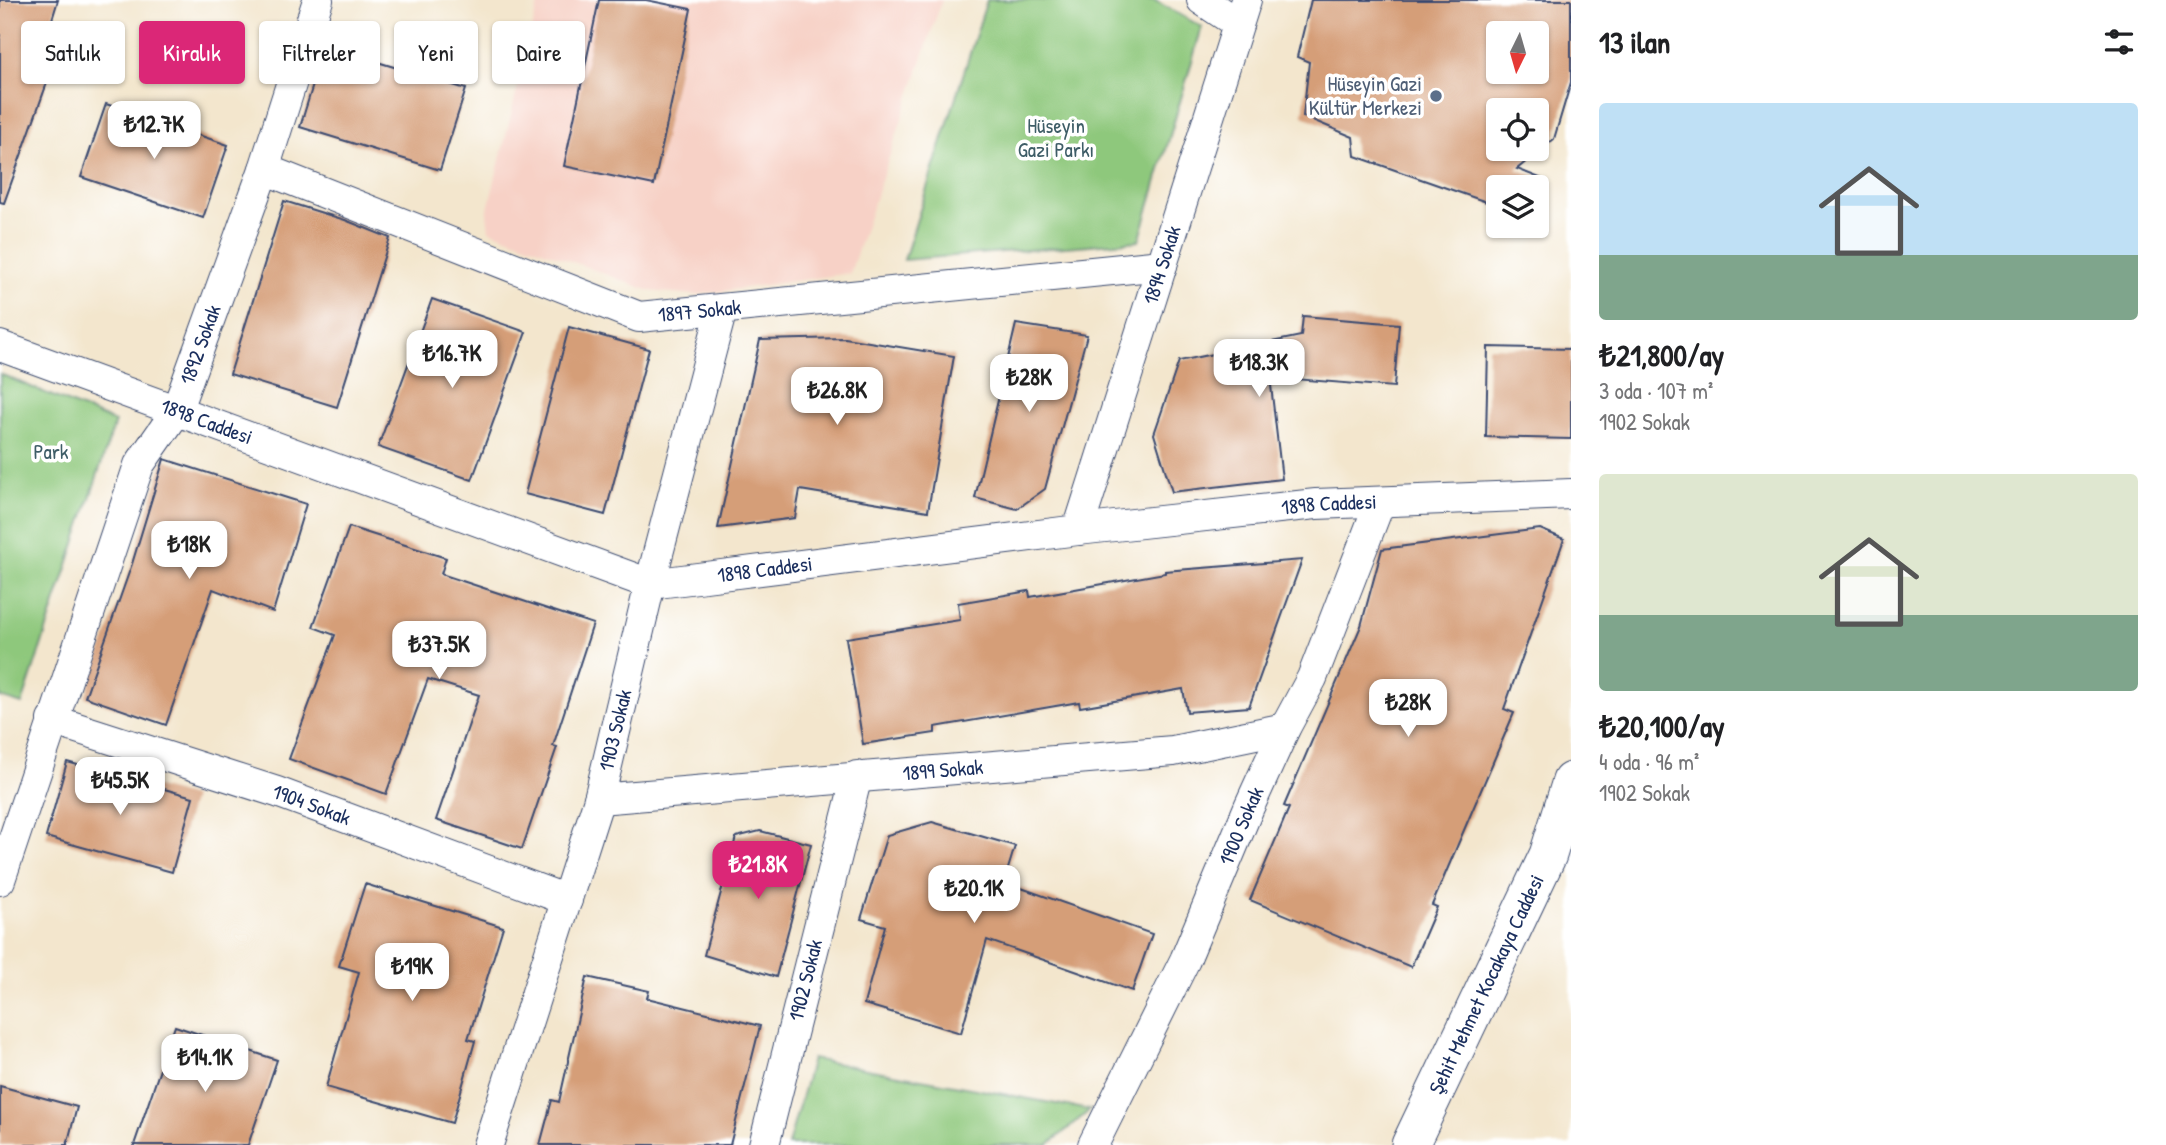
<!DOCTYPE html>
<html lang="tr">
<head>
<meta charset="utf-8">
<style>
  :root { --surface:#fff; --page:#f2f2f2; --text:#202124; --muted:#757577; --accent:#db2777 }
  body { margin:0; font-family:"Patrick Hand",sans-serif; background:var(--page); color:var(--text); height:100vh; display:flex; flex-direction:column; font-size:26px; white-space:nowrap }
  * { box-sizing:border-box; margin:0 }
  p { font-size:23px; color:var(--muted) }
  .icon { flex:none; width:38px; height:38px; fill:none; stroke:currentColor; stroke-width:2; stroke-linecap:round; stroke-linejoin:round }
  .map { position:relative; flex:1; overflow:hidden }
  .details { display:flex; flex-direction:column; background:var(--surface); width:595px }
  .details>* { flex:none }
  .banner { position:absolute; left:21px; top:21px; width:665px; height:63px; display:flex; gap:14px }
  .needle { width:46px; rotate:185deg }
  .buttons { position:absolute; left:1486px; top:21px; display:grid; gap:14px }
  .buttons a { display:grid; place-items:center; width:63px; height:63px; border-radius:7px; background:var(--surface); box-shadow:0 2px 5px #0004; font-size:35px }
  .price { position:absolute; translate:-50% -60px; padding:0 16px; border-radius:14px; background:#fff; color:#222; font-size:23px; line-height:46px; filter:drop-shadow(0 2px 4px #0008) }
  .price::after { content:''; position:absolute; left:50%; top:42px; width:21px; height:16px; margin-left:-10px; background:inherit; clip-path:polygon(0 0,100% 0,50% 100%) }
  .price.selected { background:var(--accent); color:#fff }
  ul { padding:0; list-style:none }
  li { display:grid; align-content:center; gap:14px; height:371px; padding:0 28px }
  li span { display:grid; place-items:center; height:217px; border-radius:7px; color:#555 }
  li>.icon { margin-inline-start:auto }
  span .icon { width:126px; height:126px; fill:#fffc; stroke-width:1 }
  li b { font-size:30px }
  h2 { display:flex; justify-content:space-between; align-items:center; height:84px; padding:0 28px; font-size:30px }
  .chip { padding:0 24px; border-radius:7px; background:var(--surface); box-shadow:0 2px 5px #0004; font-size:24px; line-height:63px }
  .chip.selected { background:var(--accent); color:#fff }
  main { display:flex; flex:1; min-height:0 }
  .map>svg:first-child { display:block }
  .built { fill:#f7d1c6 }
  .green { fill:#8ec87c; stroke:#547c6d; stroke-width:2 }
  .building { fill:#d59e78; fill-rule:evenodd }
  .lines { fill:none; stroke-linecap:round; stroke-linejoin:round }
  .minor-casing { stroke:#3b4a6f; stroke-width:32 }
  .tertiary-casing { stroke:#3b4a6f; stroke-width:39 }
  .minor { stroke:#fff; stroke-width:30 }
  .tertiary { stroke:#fff; stroke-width:37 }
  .service-dot { fill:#5c6f8a; stroke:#fff; stroke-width:2.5 }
  .labels { text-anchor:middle; stroke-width:7; stroke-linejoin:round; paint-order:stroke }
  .service-label { font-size:21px; fill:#4e5e75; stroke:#fff; text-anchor:end }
  .park-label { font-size:21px; fill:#3e5d67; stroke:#fff }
  .street-label { font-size:21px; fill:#1b2f5e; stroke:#fff }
</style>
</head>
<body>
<main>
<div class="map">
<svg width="1571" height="1145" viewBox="0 0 1571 1145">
  <rect width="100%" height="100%" fill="#fff"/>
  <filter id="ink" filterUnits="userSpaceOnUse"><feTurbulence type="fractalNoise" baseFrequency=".0143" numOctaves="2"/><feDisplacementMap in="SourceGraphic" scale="14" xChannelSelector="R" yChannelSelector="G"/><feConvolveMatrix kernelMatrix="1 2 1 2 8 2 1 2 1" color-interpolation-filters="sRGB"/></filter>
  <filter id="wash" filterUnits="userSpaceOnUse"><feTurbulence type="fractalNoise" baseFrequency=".00686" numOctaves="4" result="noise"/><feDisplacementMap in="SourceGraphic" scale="28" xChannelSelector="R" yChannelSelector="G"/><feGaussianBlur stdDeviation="1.57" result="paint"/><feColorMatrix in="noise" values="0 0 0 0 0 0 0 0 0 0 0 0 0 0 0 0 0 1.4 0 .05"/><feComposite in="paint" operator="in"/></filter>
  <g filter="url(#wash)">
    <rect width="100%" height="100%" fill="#f3e6cd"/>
    <path class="built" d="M 539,0 L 942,0 L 850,273 L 695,295 L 650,291 L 489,230 L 487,213 Z"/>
    <g class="green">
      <path d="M 987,0 L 1154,0 L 1202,27 L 1139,241 L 904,260 Z"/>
      <path d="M 0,374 L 115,422 L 22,704 L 0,697 Z"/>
      <path d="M 812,1059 L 1090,1110 L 1048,1145 L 788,1145 Z"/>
    </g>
    <g id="blocks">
      <g class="building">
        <path d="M 0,0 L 58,0 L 35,75 L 48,80 L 4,203 L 0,202 Z"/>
        <path d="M 599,0 L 646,0 L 691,9 L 654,185 L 564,166 Z"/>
        <path d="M 1311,0 L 1571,0 L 1571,82 L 1554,139 L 1517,169 L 1545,180 L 1536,206 L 1536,187 L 1498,187 L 1498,206 L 1355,156 L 1353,137 L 1303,116 L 1309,62 L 1297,57 ZM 1498,33 L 1536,33 L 1536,72 L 1498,72 ZM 1498,110 L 1536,110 L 1536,149 L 1498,149 Z"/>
        <path d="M 325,46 L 466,89 L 440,170 L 300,127 Z"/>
        <path d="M 106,104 L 228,145 L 203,218 L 81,177 Z"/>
        <path d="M 284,201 L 345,220 L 390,238 L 337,407 L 230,374 Z"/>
        <path d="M 432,299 L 526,332 L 472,480 L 378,447 Z"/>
        <path d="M 1303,316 L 1399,324 L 1394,387 L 1270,377 L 1282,479 L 1172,492 L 1154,434 L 1179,361 L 1301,336 Z"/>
        <path d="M 1016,324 L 1087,335 L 1045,489 L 1017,509 L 975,498 Z"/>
        <path d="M 569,327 L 649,349 L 605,515 L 525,494 Z"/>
        <path d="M 845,338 L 954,356 L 928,511 L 800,490 L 795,518 L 718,528 L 760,340 Z"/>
        <path d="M 1488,347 L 1571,349 L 1571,439 L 1486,437 Z"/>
        <path d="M 164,459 L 306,504 L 273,612 L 213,589 L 166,725 L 85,697 L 132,564 Z"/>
        <path d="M 349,527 L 446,558 L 441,574 L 593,624 L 553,746 L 557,747 L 522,849 L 436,820 L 479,695 L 428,679 L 386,794 L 289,759 L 335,635 L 313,627 Z"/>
        <path d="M 1540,529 L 1564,539 L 1504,709 L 1514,713 L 1432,905 L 1437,907 L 1411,967 L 1250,900 L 1289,808 L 1284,806 L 1361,626 L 1382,549 Z"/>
        <path d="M 1302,560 L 1249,707 L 1187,712 L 1183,689 L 1080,707 L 1079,702 L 935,727 L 935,733 L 863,744 L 846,638 L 960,620 L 958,603 L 1029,591 L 1030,597 L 1165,573 L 1165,571 Z"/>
        <path d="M 67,762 L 193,797 L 172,872 L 46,837 Z"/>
        <path d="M 932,822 L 1015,846 L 1004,882 L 1152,934 L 1132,991 L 987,940 L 961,1033 L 864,1004 L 885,926 L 861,919 L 887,835 Z"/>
        <path d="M 760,831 L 811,844 L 776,977 L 704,955 L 736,837 Z"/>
        <path d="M 365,884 L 503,927 L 468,1039 L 475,1041 L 452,1123 L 326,1087 L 359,972 L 339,966 Z"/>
        <path d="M 587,977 L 649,991 L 647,998 L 760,1026 L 730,1145 L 540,1145 L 552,1100 L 559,1102 Z"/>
        <path d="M 175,1026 L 277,1060 L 248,1145 L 134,1145 Z"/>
        <path d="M 0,1086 L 77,1107 L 67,1145 L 0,1145 Z"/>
      </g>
    </g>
  </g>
  <g filter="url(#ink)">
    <use href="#blocks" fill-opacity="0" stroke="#3b4a6f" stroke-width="2"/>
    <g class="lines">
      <g class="minor-casing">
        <g id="minor">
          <path d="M 1202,0 L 1238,24"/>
          <path id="s1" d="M 264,169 L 639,317 L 1162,265"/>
          <path id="s2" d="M 0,346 L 650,584 L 1078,530 L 1316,504 L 1571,494"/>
          <path id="s3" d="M 1078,530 L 1246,0"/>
          <path id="s4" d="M 52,720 L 277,792 L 567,900"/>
          <path id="s5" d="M 599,799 L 1173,751 L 1285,728"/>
          <path id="s6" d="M 0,880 L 139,465 L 176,412 L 264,169 L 318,0"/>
          <path id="s7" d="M 488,1145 L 599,799 L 650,584 L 722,309"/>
          <path id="s8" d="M 764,1145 L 857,776"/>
          <path id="s9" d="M 1093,1145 L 1185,960 L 1249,807 L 1285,728 L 1312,678 L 1380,502"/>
        </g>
      </g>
      <g class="tertiary-casing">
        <g id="tertiary">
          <path id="s10" d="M 1410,1145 L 1548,855 L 1571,781"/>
        </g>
      </g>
      <use href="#minor" class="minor"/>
      <use href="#tertiary" class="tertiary"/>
    </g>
  </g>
  <circle class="service-dot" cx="1436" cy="96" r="7"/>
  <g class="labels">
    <g class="service-label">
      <text x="1422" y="91">Hüseyin Gazi<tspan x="1422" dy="24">Kültür Merkezi</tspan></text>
    </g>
    <g class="park-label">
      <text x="1056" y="133">Hüseyin<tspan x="1056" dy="24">Gazi Parkı</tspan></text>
      <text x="51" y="459">Park</text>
    </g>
    <g class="street-label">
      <text dy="7" stroke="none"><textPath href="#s3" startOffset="278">1894 Sokak</textPath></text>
      <text dy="7" stroke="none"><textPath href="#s1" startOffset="464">1897 Sokak</textPath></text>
      <text dy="7" stroke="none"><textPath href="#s6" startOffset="574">1892 Sokak</textPath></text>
      <text dy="7" stroke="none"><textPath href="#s2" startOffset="220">1898 Caddesi</textPath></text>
      <text dy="7" stroke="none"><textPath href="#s2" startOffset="1376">1898 Caddesi</textPath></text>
      <text dy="7" stroke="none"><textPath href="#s2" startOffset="808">1898 Caddesi</textPath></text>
      <text dy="7" stroke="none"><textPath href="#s7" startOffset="434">1903 Sokak</textPath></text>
      <text dy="7" stroke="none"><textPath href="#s5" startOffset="345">1899 Sokak</textPath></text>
      <text dy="7" stroke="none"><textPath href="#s4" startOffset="273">1904 Sokak</textPath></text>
      <text dy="7" stroke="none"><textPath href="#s9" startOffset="352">1900 Sokak</textPath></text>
      <text dy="7" stroke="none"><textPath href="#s8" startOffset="170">1902 Sokak</textPath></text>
      <text dy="7" stroke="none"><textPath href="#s10" startOffset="178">Şehit Mehmet Kocakaya Caddesi</textPath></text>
    </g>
  </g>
</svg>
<div class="buttons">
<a><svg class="needle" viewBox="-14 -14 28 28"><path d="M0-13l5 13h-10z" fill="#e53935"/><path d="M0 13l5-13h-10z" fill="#757577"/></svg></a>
<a><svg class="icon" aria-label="locate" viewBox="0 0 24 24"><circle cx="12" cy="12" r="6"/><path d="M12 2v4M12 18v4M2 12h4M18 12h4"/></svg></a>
<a><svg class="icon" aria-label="layers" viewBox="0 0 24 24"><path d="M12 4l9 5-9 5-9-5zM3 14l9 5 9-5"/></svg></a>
</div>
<b class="price" style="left:154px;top:161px">₺12.7K</b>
<b class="price" style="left:452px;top:390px">₺16.7K</b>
<b class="price" style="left:1259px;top:399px">₺18.3K</b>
<b class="price" style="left:1029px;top:414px">₺28K</b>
<b class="price" style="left:837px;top:427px">₺26.8K</b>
<b class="price" style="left:189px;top:581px">₺18K</b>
<b class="price" style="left:439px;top:681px">₺37.5K</b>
<b class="price" style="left:1408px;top:739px">₺28K</b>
<b class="price" style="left:120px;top:817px">₺45.5K</b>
<b class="price selected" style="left:758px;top:901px">₺21.8K</b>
<b class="price" style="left:974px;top:925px">₺20.1K</b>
<b class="price" style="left:412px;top:1003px">₺19K</b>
<b class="price" style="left:205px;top:1094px">₺14.1K</b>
<div class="banner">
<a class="chip">Satılık</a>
<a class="chip selected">Kiralık</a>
<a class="chip">Filtreler</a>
<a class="chip">Yeni</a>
<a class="chip">Daire</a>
</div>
</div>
<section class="details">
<h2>13 ilan<svg class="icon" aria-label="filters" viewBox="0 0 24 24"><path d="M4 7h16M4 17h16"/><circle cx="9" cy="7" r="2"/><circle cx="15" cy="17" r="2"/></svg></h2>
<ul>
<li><span style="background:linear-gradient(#bfe0f5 70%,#7fa58c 0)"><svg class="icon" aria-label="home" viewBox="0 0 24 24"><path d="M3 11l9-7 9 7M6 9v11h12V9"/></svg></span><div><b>₺21,800/ay</b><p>3 oda · 107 m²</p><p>1902 Sokak</p></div></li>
<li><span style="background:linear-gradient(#dfe7d0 65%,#7fa58c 0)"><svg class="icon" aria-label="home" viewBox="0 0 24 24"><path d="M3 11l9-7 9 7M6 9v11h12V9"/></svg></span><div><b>₺20,100/ay</b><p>4 oda · 96 m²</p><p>1902 Sokak</p></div></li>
</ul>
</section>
</main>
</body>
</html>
